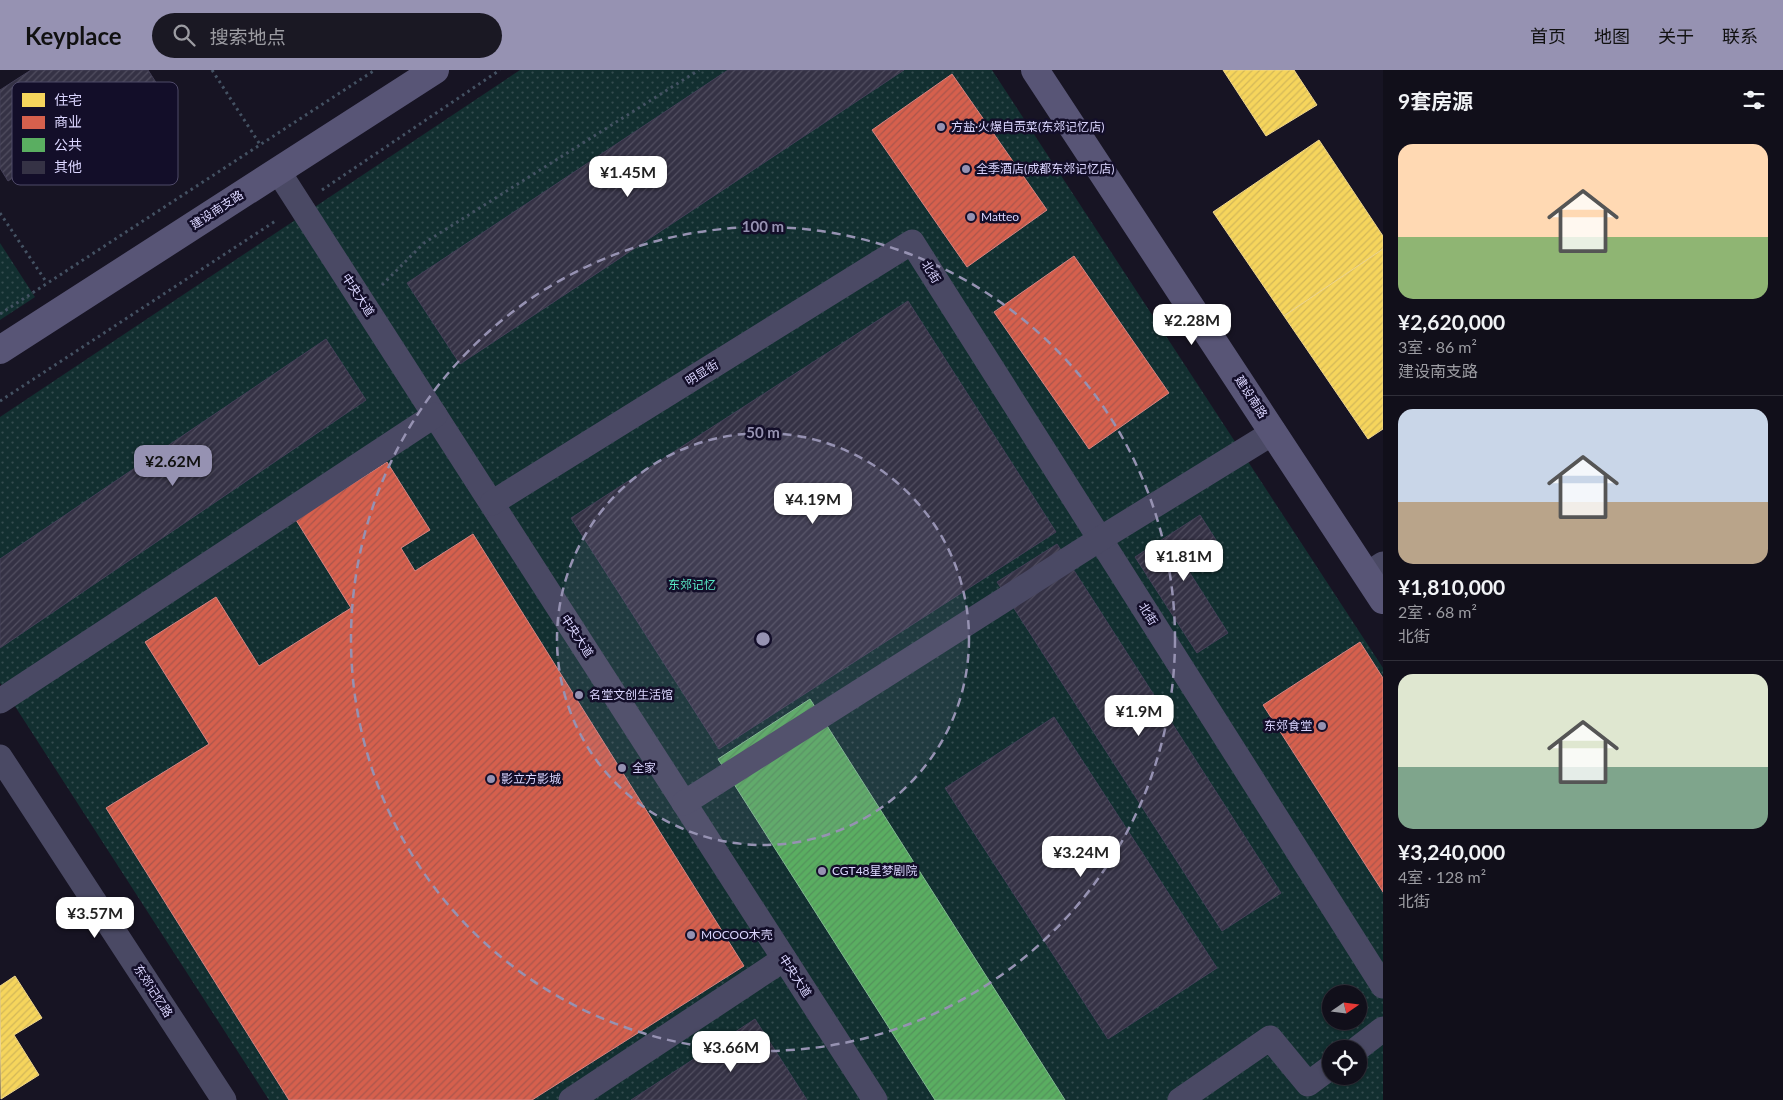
<!DOCTYPE html>
<html lang="zh">
<head>
<meta charset="utf-8">
<style>
  :root { --surface:#110f1a; --page:#1a1823; --text:#f1f3f6; --muted:#9c9ca2; --line:#302f39; --accent:#9692b2 }
  body { margin:0; font-family:Lato,"Noto Sans SC",sans-serif; background:var(--page); color:var(--text); height:100vh; display:flex; flex-direction:column; font-size:19px; white-space:nowrap }
  * { box-sizing:border-box; margin:0 }
  p { font-size:16px; color:var(--muted) }
  .icon { flex:none; width:28px; height:28px; fill:none; stroke:currentColor; stroke-width:2; stroke-linecap:round; stroke-linejoin:round }
  .map { position:relative; flex:1; overflow:hidden }
  .details { display:flex; flex-direction:column; background:var(--surface); width:400px }
  .details>* { flex:none }
  .needle { width:32px; rotate:76deg }
  .tools { position:absolute; left:1322px; top:915px; display:grid; gap:10px }
  .tools a { display:grid; place-items:center; width:45px; height:45px; border-radius:50%; background:var(--surface); box-shadow:0 1px 4px #0004,0 0 0 1px var(--line); font-size:25px }
  .price { position:absolute; translate:-50% -42px; padding:0 11px; border-radius:10px; background:#fff; color:#222; font-size:16px; line-height:32px; filter:drop-shadow(0 1px 2px #0008) }
  .price::after { content:''; position:absolute; left:50%; top:30px; width:15px; height:11px; margin-left:-8px; background:inherit; clip-path:polygon(0 0,100% 0,50% 100%) }
  .price.selected { background:var(--accent); color:#111 }
  ul { padding:0; list-style:none }
  li { display:grid; align-content:center; gap:10px; height:265px; padding:0 15px }
  li+li { border-top:1px solid var(--line) }
  li span { display:grid; place-items:center; height:155px; border-radius:15px; color:#555 }
  li>.icon { margin-inline-start:auto }
  span .icon { width:90px; height:90px; fill:#fffc; stroke-width:1 }
  li b { font-size:21px }
  h2 { display:flex; justify-content:space-between; align-items:center; height:60px; padding:0 15px; font-size:21px }
  header { display:flex; align-items:center; gap:30px; box-sizing:border-box; height:70px; padding:0 25px; background:var(--accent); color:#111 }
  header strong { font-size:24px }
  nav { display:flex; gap:28px; margin-inline-start:auto; font-size:18px }
  .search { width:350px; height:45px; background:var(--page); display:flex; align-items:center; gap:12px; box-sizing:border-box; padding:0 18px; border-radius:28px; color:var(--muted); font-size:19px }
  main { display:flex; flex:1; min-height:0 }
  .map>svg:first-child { display:block }
  .park { fill:url(#park-dots); fill-rule:evenodd }
  .homes { fill:url(#homes-hatch); stroke:#eed58d }
  .shops { fill:url(#shops-hatch); stroke:#d88382 }
  .public { fill:url(#public-hatch); stroke:#81ba90 }
  .building { fill:url(#building-hatch); stroke:#433f57 }
  .lines { fill:none; stroke-linecap:round; stroke-linejoin:round }
  .path { stroke:#445263; stroke-width:3; stroke-dasharray:2.5 4; stroke-linecap:butt }
  .street { stroke:#4a4964; stroke-width:25 }
  .secondary { stroke:#585576; stroke-width:28 }
  .ring { fill:none; stroke:#9692b2; stroke-width:2.5; stroke-dasharray:9 6 }
  .poi-dot { fill:#9692b2; stroke:#130e29; stroke-width:2 }
  .labels { text-anchor:middle; stroke-width:5; stroke-linejoin:round; paint-order:stroke }
  .poi-label { font-size:12px; fill:#dbd6ff; stroke:#130e29; text-anchor:start }
  .street-label { font-size:12px; fill:#dbd6ff; stroke:#130e29 }
  .park-label { font-size:12px; fill:#59e8c5; stroke:#130e29 }
  .key { fill:#130e29; stroke:#4f4a69; stroke-width:1 }
  .key-label { font-size:14px; fill:#dbd6ff }
  .centre { fill:#9692b2; stroke:#130e29; stroke-width:2.5 }
  .ring-label { font-size:15px; text-anchor:middle; font-weight:bold; fill:#9692b2; stroke:#130e29; stroke-width:5; stroke-linejoin:round; paint-order:stroke }
</style>
</head>
<body>
<header>
<strong>Keyplace</strong>
<div class="search"><svg class="icon" aria-label="search" viewBox="0 0 24 24"><circle cx="10" cy="10" r="6"/><path d="M15 15l6 6"/></svg>搜索地点</div>
<nav><a>首页</a><a>地图</a><a>关于</a><a>联系</a></nav>
</header>
<main>
<div class="map">
<svg width="1383" height="1030" viewBox="0 0 1383 1030">
  <defs>
    <pattern id="park-dots" width="8" height="8" patternUnits="userSpaceOnUse" patternTransform="scale(1.25)"><rect width="8" height="8" fill="#122f30"/><path d="M2 2h.1M6 6h.1" fill="none" stroke="#344c4f" stroke-width="1.8" stroke-linecap="round"/></pattern>
    <pattern id="homes-hatch" width="6" height="6" patternUnits="userSpaceOnUse" patternTransform="scale(1.25)"><rect width="6" height="6" fill="#f6d55c"/><path d="M-1 1l2-2M0 6l6-6M5 7l2-2" fill="none" stroke="#d2b759"/></pattern>
    <pattern id="shops-hatch" width="6" height="6" patternUnits="userSpaceOnUse" patternTransform="scale(1.25)"><rect width="6" height="6" fill="#d6604d"/><path d="M-1 1l2-2M0 6l6-6M5 7l2-2" fill="none" stroke="#aa564d"/></pattern>
    <pattern id="public-hatch" width="6" height="6" patternUnits="userSpaceOnUse" patternTransform="scale(1.25)"><rect width="6" height="6" fill="#5aae61"/><path d="M-1 1l2-2M0 6l6-6M5 7l2-2" fill="none" stroke="#54925c"/></pattern>
    <pattern id="building-hatch" width="6" height="6" patternUnits="userSpaceOnUse" patternTransform="scale(1.25)"><rect width="6" height="6" fill="#353245"/><path d="M-1 1l2-2M0 6l6-6M5 7l2-2" fill="none" stroke="#524f61"/></pattern>
  </defs>
  <rect width="100%" height="100%" fill="#171423"/>
  <g class="park">
    <path d="M 520,0 L 992,0 L 1383,598 L 1383,1030 L 269,1030 L 0,613 L 0,347 ZM 1331,924 L 1359,924 L 1359,951 L 1331,951 ZM 1331,979 L 1359,979 L 1359,1006 L 1331,1006 Z"/>
    <path d="M 0,173 L 35,227 L 0,250 Z"/>
  </g>
  <g class="homes">
    <path d="M 1223,0 L 1294,0 L 1317,35 L 1266,66 Z"/>
    <path d="M 1319,70 L 1383,166 L 1383,179 L 1284,246 L 1213,142 Z"/>
    <path d="M 1383,179 L 1383,359 L 1368,369 L 1284,246 Z"/>
    <path d="M 15,906 L 42,948 L 14,965 L 39,1005 L 1,1029 L 0,916 Z"/>
  </g>
  <g class="shops">
    <path d="M 952,4 L 1047,140 L 967,197 L 872,60 Z"/>
    <path d="M 1074,186 L 1169,323 L 1089,379 L 994,242 Z"/>
    <path d="M 387,392 L 430,460 L 401,478 L 415,501 L 473,464 L 744,896 L 532,1030 L 289,1030 L 106,738 L 209,674 L 145,572 L 216,527 L 259,596 L 351,538 L 296,450 Z"/>
    <path d="M 1360,572 L 1383,608 L 1383,822 L 1263,635 Z"/>
  </g>
  <path class="public" d="M 810,629 L 1065,1030 L 935,1030 L 718,689 Z"/>
  <g class="building">
    <path d="M 31,0 L 148,0 L 157,14 L 8,111 L 0,98 L 0,20 Z"/>
    <path d="M 728,0 L 904,0 L 460,294 L 407,213 Z"/>
    <path d="M 908,231 L 1056,462 L 719,679 L 571,448 Z"/>
    <path d="M 326,269 L 366,330 L 0,578 L 0,489 Z"/>
    <path d="M 1200,445 L 1216,470 L 1183,492 L 1228,563 L 1197,583 L 1135,487 Z"/>
    <path d="M 1057,474 L 1281,823 L 1222,861 L 997,512 Z"/>
    <path d="M 1054,647 L 1217,898 L 1108,969 L 945,718 Z"/>
    <path d="M 755,949 L 807,1030 L 631,1030 Z"/>
  </g>
  <g class="lines">
    <g class="path">
      <path d="M 212,0 L 261,76"/>
      <path d="M 322,120 L 500,0"/>
      <path d="M 0,143 L 47,213"/>
      <path d="M 382,215 L 424,173 L 699,0"/>
      <path d="M 0,244 L 375,0"/>
      <path d="M 0,331 L 277,150"/>
    </g>
    <g class="street">
      <path d="M 278,101 L 875,1030"/>
      <path d="M 492,433 L 912,172 L 1383,916"/>
      <path d="M 1366,505 L 1383,494"/>
      <path d="M 0,631 L 435,345"/>
      <path d="M 0,687 L 224,1030"/>
      <path d="M 684,733 L 1100,469 L 1274,362"/>
      <path d="M 1357,979 L 1383,959"/>
      <path d="M 571,1030 L 784,889"/>
      <path d="M 1180,1030 L 1270,968 L 1308,1014 L 1331,997"/>
    </g>
    <g class="secondary">
      <path d="M 1035,0 L 1383,530"/>
      <path d="M 0,280 L 435,0"/>
    </g>
  </g>
  <circle cx="763" cy="569" r="206" fill="#9692b2" fill-opacity=".12"/>
  <g class="ring">
    <circle cx="763" cy="569" r="206"/>
    <circle cx="763" cy="569" r="412"/>
  </g>
  <g class="poi-dot">
    <circle cx="941" cy="57" r="5"/>
    <circle cx="966" cy="99" r="5"/>
    <circle cx="971" cy="147" r="5"/>
    <circle cx="579" cy="625" r="5"/>
    <circle cx="1322" cy="656" r="5"/>
    <circle cx="622" cy="698" r="5"/>
    <circle cx="491" cy="709" r="5"/>
    <circle cx="822" cy="801" r="5"/>
    <circle cx="691" cy="865" r="5"/>
  </g>
  <g class="labels">
    <g class="poi-label">
      <text x="951" y="61">方盐·火爆自贡菜(东郊记忆店)</text>
      <text x="976" y="103">全季酒店(成都东郊记忆店)</text>
      <text x="981" y="151">Matteo</text>
      <text x="589" y="629">名堂文创生活馆</text>
      <text x="1312" y="660" text-anchor="end">东郊食堂</text>
      <text x="632" y="702">全家</text>
      <text x="501" y="713">影立方影城</text>
      <text x="832" y="805">CGT48星梦剧院</text>
      <text x="701" y="869">MOCOO木壳</text>
    </g>
    <g class="street-label">
      <text transform="translate(217 140) rotate(-33)" y="4">建设南支路</text>
      <text transform="translate(931 202) rotate(58)" y="4">北街</text>
      <text transform="translate(358 225) rotate(57)" y="4">中央大道</text>
      <text transform="translate(702 303) rotate(-32)" y="4">明显街</text>
      <text transform="translate(1251 327) rotate(57)" y="4">建设南路</text>
      <text transform="translate(1148 544) rotate(58)" y="4">北街</text>
      <text transform="translate(577 566) rotate(57)" y="4">中央大道</text>
      <text transform="translate(795 906) rotate(57)" y="4">中央大道</text>
      <text transform="translate(153 921) rotate(57)" y="4">东郊记忆路</text>
    </g>
    <g class="park-label">
      <text x="692" y="519">东郊记忆</text>
    </g>
  </g>
  <rect x="12" y="12" width="166" height="103" rx="8" class="key"/>
  <rect x="22" y="23" width="23" height="14" fill="#f6d55c"/>
  <rect x="22" y="46" width="23" height="13" fill="#d6604d"/>
  <rect x="22" y="68" width="23" height="14" fill="#5aae61"/>
  <rect x="22" y="91" width="23" height="13" fill="#353245"/>
  <g class="key-label">
    <text x="54" y="35">住宅</text>
    <text x="54" y="57">商业</text>
    <text x="54" y="80">公共</text>
    <text x="54" y="102">其他</text>
  </g>
  <circle cx="763" cy="569" r="8" class="centre"/>
  <g class="ring-label">
    <text x="763" y="162">100 m</text>
    <text x="763" y="368">50 m</text>
  </g>
</svg>
<div class="tools">
<a><svg class="needle" viewBox="-14 -14 28 28"><path d="M0-13l5 13h-10z" fill="#e53935"/><path d="M0 13l5-13h-10z" fill="#9c9ca2"/></svg></a>
<a><svg class="icon" aria-label="locate" viewBox="0 0 24 24"><circle cx="12" cy="12" r="6"/><path d="M12 2v4M12 18v4M2 12h4M18 12h4"/></svg></a>
</div>
<b class="price" style="left:628px;top:128px">¥1.45M</b>
<b class="price" style="left:1192px;top:276px">¥2.28M</b>
<b class="price selected" style="left:173px;top:417px">¥2.62M</b>
<b class="price" style="left:813px;top:455px">¥4.19M</b>
<b class="price" style="left:1184px;top:512px">¥1.81M</b>
<b class="price" style="left:1139px;top:667px">¥1.9M</b>
<b class="price" style="left:1081px;top:808px">¥3.24M</b>
<b class="price" style="left:95px;top:869px">¥3.57M</b>
<b class="price" style="left:731px;top:1003px">¥3.66M</b>
</div>
<section class="details">
<h2>9套房源<svg class="icon" aria-label="filters" viewBox="0 0 24 24"><path d="M4 7h16M4 17h16"/><circle cx="9" cy="7" r="2"/><circle cx="15" cy="17" r="2"/></svg></h2>
<ul>
<li><span style="background:linear-gradient(#ffd9b3 60%,#8fb573 0)"><svg class="icon" aria-label="home" viewBox="0 0 24 24"><path d="M3 11l9-7 9 7M6 9v11h12V9"/></svg></span><div><b>¥2,620,000</b><p>3室 · 86 m²</p><p>建设南支路</p></div></li>
<li><span style="background:linear-gradient(#c9d6e8 60%,#b9a48a 0)"><svg class="icon" aria-label="home" viewBox="0 0 24 24"><path d="M3 11l9-7 9 7M6 9v11h12V9"/></svg></span><div><b>¥1,810,000</b><p>2室 · 68 m²</p><p>北街</p></div></li>
<li><span style="background:linear-gradient(#dfe7d0 60%,#7fa58c 0)"><svg class="icon" aria-label="home" viewBox="0 0 24 24"><path d="M3 11l9-7 9 7M6 9v11h12V9"/></svg></span><div><b>¥3,240,000</b><p>4室 · 128 m²</p><p>北街</p></div></li>
</ul>
</section>
</main>
</body>
</html>
